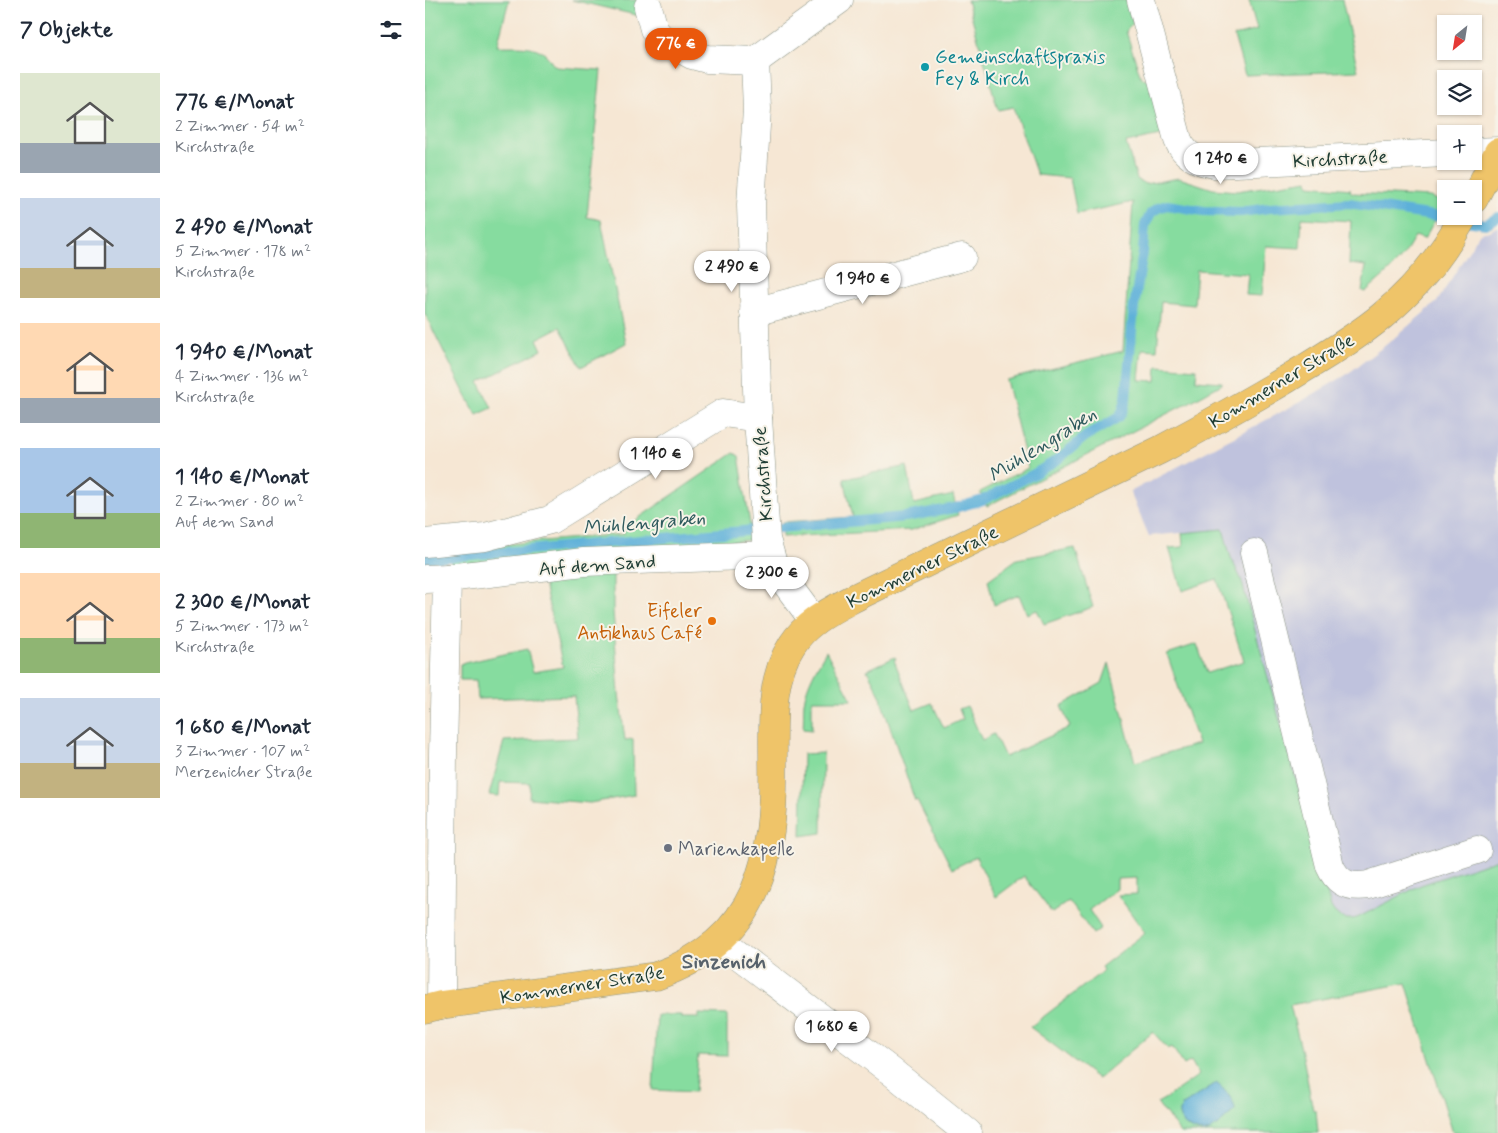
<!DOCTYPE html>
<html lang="de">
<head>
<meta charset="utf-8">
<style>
  :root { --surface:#fff; --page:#f6f6f7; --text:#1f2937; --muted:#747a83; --accent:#ea580c }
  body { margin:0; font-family:Mynerve,sans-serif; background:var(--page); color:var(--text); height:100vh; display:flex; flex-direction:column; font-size:19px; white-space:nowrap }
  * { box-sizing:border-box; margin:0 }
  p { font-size:16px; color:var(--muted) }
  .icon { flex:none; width:28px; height:28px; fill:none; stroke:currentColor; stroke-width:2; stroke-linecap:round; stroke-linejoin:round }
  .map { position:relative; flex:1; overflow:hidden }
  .panel { display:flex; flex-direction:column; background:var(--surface); width:425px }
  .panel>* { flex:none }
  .needle { width:32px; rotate:210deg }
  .controls { position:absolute; left:1012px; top:15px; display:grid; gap:10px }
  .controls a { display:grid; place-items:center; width:45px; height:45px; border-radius:0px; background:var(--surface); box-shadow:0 1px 4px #0004; font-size:25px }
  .price { position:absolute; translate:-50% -42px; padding:0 11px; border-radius:18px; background:#fff; color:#222; font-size:16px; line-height:32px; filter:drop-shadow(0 1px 2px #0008) }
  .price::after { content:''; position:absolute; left:50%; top:30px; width:15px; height:11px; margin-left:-8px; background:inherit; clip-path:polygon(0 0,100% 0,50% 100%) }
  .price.on { background:var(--accent); color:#fff }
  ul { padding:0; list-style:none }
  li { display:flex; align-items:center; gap:15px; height:125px; padding:0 20px }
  li span { display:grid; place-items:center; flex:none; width:140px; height:100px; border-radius:0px; color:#555 }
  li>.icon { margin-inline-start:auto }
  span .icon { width:60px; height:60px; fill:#fffc; stroke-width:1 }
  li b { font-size:21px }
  h2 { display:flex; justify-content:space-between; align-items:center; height:60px; padding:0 20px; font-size:21px }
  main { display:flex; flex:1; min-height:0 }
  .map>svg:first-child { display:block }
  .industrial { fill:#bfc2dd }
  .green { fill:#86dc9f; stroke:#528c6a }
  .water { fill:#5db0d9; stroke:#3e7686 }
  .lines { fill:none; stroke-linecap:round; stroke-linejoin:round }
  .stream { stroke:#5db0d9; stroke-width:10 }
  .minor-casing { stroke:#8a9284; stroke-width:29 }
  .major-casing { stroke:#8a9284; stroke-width:29 }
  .minor { stroke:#fff; stroke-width:28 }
  .major { stroke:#efc469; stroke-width:28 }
  .culture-dot { fill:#0f9aa8; stroke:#f7f3e8; stroke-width:2 }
  .food-dot { fill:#e8710a; stroke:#f7f3e8; stroke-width:2 }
  .worship-dot { fill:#6b7280; stroke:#f7f3e8; stroke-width:2 }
  .labels { text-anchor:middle; stroke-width:4; stroke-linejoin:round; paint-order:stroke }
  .culture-label { font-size:19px; fill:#0d838f; stroke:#f7f3e8; text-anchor:start }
  .street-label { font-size:19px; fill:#1f3d34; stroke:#f7f3e8 }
  .food-label { font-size:19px; fill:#c56008; stroke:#f7f3e8; text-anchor:end }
  .worship-label { font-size:19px; fill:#5b616d; stroke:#f7f3e8; text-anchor:start }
  .water-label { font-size:20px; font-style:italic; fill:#2e5a5d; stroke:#f7f3e8 }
  .quarter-label { font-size:21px; font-weight:bold; fill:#57626b; stroke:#f7f3e8 }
</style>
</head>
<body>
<main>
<section class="panel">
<h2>7 Objekte<svg class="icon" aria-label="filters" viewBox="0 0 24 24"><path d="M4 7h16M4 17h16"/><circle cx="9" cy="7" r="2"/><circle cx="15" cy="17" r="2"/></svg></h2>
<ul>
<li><span style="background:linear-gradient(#dfe7d0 70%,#9aa5b1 0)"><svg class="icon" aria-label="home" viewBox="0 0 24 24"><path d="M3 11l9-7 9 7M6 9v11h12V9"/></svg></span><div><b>776 €/Monat</b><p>2 Zimmer · 54 m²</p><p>Kirchstraße</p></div></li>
<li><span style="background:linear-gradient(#c9d6e8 70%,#c2b280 0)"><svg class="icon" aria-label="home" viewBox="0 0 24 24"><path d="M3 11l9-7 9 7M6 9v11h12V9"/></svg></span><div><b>2 490 €/Monat</b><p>5 Zimmer · 178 m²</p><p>Kirchstraße</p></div></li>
<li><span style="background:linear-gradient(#ffd9b3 75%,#9aa5b1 0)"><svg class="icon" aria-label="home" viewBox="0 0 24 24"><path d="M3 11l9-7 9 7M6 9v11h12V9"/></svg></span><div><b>1 940 €/Monat</b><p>4 Zimmer · 136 m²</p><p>Kirchstraße</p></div></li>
<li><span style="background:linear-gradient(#a9c7e8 65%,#8fb573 0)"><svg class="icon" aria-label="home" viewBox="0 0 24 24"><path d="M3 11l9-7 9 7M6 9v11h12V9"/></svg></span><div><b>1 140 €/Monat</b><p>2 Zimmer · 80 m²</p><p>Auf dem Sand</p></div></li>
<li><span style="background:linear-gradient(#ffd9b3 65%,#8fb573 0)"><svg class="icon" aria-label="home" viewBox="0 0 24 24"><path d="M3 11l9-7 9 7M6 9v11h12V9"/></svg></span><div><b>2 300 €/Monat</b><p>5 Zimmer · 173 m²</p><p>Kirchstraße</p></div></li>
<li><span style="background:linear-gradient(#c9d6e8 65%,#c2b280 0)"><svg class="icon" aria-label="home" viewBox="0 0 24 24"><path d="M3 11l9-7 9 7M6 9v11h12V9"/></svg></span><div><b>1 680 €/Monat</b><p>3 Zimmer · 107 m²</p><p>Merzenicher Straße</p></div></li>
</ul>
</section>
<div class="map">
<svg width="1073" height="1133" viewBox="0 0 1073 1133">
  <rect width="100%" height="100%" fill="#f7f3e8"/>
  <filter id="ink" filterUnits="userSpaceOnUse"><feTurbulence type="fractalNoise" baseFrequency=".02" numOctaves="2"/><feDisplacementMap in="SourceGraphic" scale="10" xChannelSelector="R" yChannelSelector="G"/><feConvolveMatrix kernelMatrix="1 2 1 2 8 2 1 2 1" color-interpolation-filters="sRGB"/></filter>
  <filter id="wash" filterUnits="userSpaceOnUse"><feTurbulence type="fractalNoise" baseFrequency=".0096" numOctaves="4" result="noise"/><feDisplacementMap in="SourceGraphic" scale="20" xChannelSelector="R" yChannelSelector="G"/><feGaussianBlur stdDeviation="1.12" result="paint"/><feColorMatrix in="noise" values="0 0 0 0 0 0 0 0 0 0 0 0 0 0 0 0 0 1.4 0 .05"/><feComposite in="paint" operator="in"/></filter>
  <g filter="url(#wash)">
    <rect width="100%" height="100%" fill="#f6e7d4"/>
    <path class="industrial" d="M 1073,226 L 1073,905 L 954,987 L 925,993 L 798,529 L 724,536 L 705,492 L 875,402 L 921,375 L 962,344 L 1012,302 L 1055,233 L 1065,231 Z"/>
    <g class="green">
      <path d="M 0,0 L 84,0 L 72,46 C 87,47 108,43 120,54 C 125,58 126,64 131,67 L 176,70 L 162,217 L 176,220 L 201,343 L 156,367 L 135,327 L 112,339 L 117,350 L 54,382 L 67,408 L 52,415 L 38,390 L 0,314 Z"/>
      <path d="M 147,0 L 219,0 L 215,16 Z"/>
      <path d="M 542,0 L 701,0 L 708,24 L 701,31 L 716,78 L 725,80 L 740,135 L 701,143 L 712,179 L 720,184 L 754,178 L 788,189 L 812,191 L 883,180 L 884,185 L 926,189 L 924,190 L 926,191 L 927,193 L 1005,197 L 1020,203 L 999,239 L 990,236 C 979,260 960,275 940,292 L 937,291 L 941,266 L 924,264 L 926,221 L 877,218 L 875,248 L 841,246 L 837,296 L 821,295 L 823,274 L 772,270 L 769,305 L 736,302 L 732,350 L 717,349 L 714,380 L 731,381 L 732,366 L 772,369 L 771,380 L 797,382 L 797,384 L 763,403 L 562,506 L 555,492 L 603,468 L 581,380 L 698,351 L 708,202 L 652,214 L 645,178 L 612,175 L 588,107 L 573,110 Z"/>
      <path d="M 824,0 L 917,0 L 933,71 L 820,75 L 809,36 L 832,30 Z"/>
      <path d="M 309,453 L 314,456 L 325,524 L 326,540 L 26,565 L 25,549 L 199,534 L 199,528 Z"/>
      <path d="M 482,466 L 489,504 L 528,495 L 533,515 L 487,530 L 357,537 L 357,522 L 428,517 L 419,479 Z"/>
      <path d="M 798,529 L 806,558 L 816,579 L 906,907 C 913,918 920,921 932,918 L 996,885 L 1073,859 L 1073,1133 L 1028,1133 L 981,983 L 865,1005 L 878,1057 L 888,1110 L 891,1110 L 893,1133 L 755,1133 L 740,1112 L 739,1113 L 732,1103 L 741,1098 L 774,1075 L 766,1061 L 759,1065 L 747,1047 L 743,1049 L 728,1032 L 673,1079 L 605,1027 L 673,975 L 678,970 L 676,967 L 720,933 L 693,895 L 712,894 L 712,878 L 692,879 L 692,889 L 664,910 L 676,928 L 668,934 L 644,901 L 627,913 L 599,876 L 571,897 L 551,857 L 527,869 L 492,800 L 490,801 L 456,700 L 457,699 L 442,670 L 470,657 L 471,659 L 469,660 L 489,710 L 507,703 L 519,728 L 538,719 L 534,709 L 542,706 L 557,740 L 569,734 L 580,757 L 645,727 L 636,706 L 677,683 L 684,663 L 710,762 L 773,744 L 742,654 L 772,644 L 782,673 L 819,661 L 792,579 L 757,591 L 744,548 L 758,547 L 757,533 Z"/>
      <path d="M 650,548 L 668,607 L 619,624 L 612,610 L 602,614 L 594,595 L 569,605 L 563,580 L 592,559 Z"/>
      <path d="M 160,569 L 188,573 L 188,611 L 194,694 L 200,740 L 208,739 L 209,795 L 165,803 L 104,798 L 105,783 L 75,782 L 74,796 L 64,795 L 79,741 L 153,738 L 149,696 L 53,699 L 51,680 L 35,680 L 35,664 L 102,649 L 108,672 L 138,667 L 119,584 L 147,578 Z"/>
      <path d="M 401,651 L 427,700 L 387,700 L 387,730 L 378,729 C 379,720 378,711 379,702 C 382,683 392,667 401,651 Z"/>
      <path d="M 398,753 L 397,833 L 376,836 L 378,754 Z"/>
      <path d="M 274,1014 L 302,1015 L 302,1056 L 273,1055 L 270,1092 L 228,1090 L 232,1015 L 256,1015 L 256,1018 L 274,1018 Z"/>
    </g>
    <path class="water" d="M 791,1083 C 799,1088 810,1101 810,1110 C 802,1117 792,1127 782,1132 C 772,1133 756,1126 754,1115 C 753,1111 756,1108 758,1105 Z"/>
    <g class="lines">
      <path class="stream" d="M 0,559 L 480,517 L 530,508 L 558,500 L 609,474 L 632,460 L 660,437 L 694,417 L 698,410 L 701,399 L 709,307 L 718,252 L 720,225 L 726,213 L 733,208 L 742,205 L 779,211 L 816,212 L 845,208 L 924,203 L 1061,224 L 1073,217"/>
    </g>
  </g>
  <g filter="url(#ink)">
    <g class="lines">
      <g class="minor-casing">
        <g id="minor">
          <path d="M 716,0 L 753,140 C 760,156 773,162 790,164 L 1021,153"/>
          <path d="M 223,7 L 229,29 L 233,35 L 238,39 L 267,55 L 282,59 L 330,61 L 414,0"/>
          <path d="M 330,61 L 332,109 L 326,205 L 333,418 L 341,539 L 349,567 L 389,621"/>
          <path d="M 1049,152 L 1073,151"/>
          <path d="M 329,312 L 537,257"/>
          <path d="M 0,543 L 60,537 L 125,520 L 298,413 L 333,418"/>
          <path d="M 829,553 L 905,866 C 913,884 925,888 943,885 L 1052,850"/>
          <path d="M 0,579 L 22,578 L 159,562 L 345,555"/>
          <path d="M 295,941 L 467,1072 L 543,1133"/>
          <path d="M 16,1005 L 18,753 L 22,578"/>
        </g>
      </g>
      <g class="major-casing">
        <g id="major">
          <path d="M 1049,199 L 1073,152"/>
          <path d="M 0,1009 L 16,1005 L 231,976 C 335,940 350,858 348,759 C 348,721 345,678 367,645 C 382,621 409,609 433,596 L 735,450 C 778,427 820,404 862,379 C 894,359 928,340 957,316 C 991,288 1018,254 1039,216"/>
        </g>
      </g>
      <use href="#minor" class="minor"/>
      <use href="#major" class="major"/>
    </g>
  </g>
  <circle class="culture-dot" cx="500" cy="67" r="5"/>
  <circle class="food-dot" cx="287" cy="621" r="5"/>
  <circle class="worship-dot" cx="243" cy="848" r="5"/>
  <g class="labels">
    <g class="culture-label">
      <text x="510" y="63">Gemeinschaftspraxis<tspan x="510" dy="22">Fey &amp; Kirch</tspan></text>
    </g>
    <g class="street-label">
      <text transform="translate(915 158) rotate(-3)" y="7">Kirchstraße</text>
      <text transform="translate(856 380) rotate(-31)" y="7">Kommerner Straße</text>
      <text transform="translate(337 474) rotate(-94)" y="7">Kirchstraße</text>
      <text transform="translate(172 564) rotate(-4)" y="7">Auf dem Sand</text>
      <text transform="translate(497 566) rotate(-26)" y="7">Kommerner Straße</text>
      <text transform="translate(157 984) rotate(-9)" y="7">Kommerner Straße</text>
    </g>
    <g class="food-label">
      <text x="277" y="617">Eifeler<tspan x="277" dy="22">Antikhaus Café</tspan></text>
    </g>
    <g class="worship-label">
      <text x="253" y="855">Marienkapelle</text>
    </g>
    <g class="water-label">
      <text transform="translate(617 444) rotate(-32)" y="7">Mühlengraben</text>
      <text transform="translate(219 522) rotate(-5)" y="7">Mühlengraben</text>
    </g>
    <g class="quarter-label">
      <text x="299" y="968">Sinzenich</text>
    </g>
  </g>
</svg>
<div class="controls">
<a><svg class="needle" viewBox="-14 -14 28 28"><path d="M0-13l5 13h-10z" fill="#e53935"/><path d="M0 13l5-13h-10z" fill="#747a83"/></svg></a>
<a><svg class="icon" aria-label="layers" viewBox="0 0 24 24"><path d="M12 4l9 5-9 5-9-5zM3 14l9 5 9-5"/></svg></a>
<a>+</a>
<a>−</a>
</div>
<b class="price on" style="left:251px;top:70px">776 €</b>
<b class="price" style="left:796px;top:185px">1 240 €</b>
<b class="price" style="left:307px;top:293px">2 490 €</b>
<b class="price" style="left:438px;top:305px">1 940 €</b>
<b class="price" style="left:231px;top:480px">1 140 €</b>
<b class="price" style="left:347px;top:599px">2 300 €</b>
<b class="price" style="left:407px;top:1053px">1 680 €</b>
</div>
</main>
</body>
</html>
